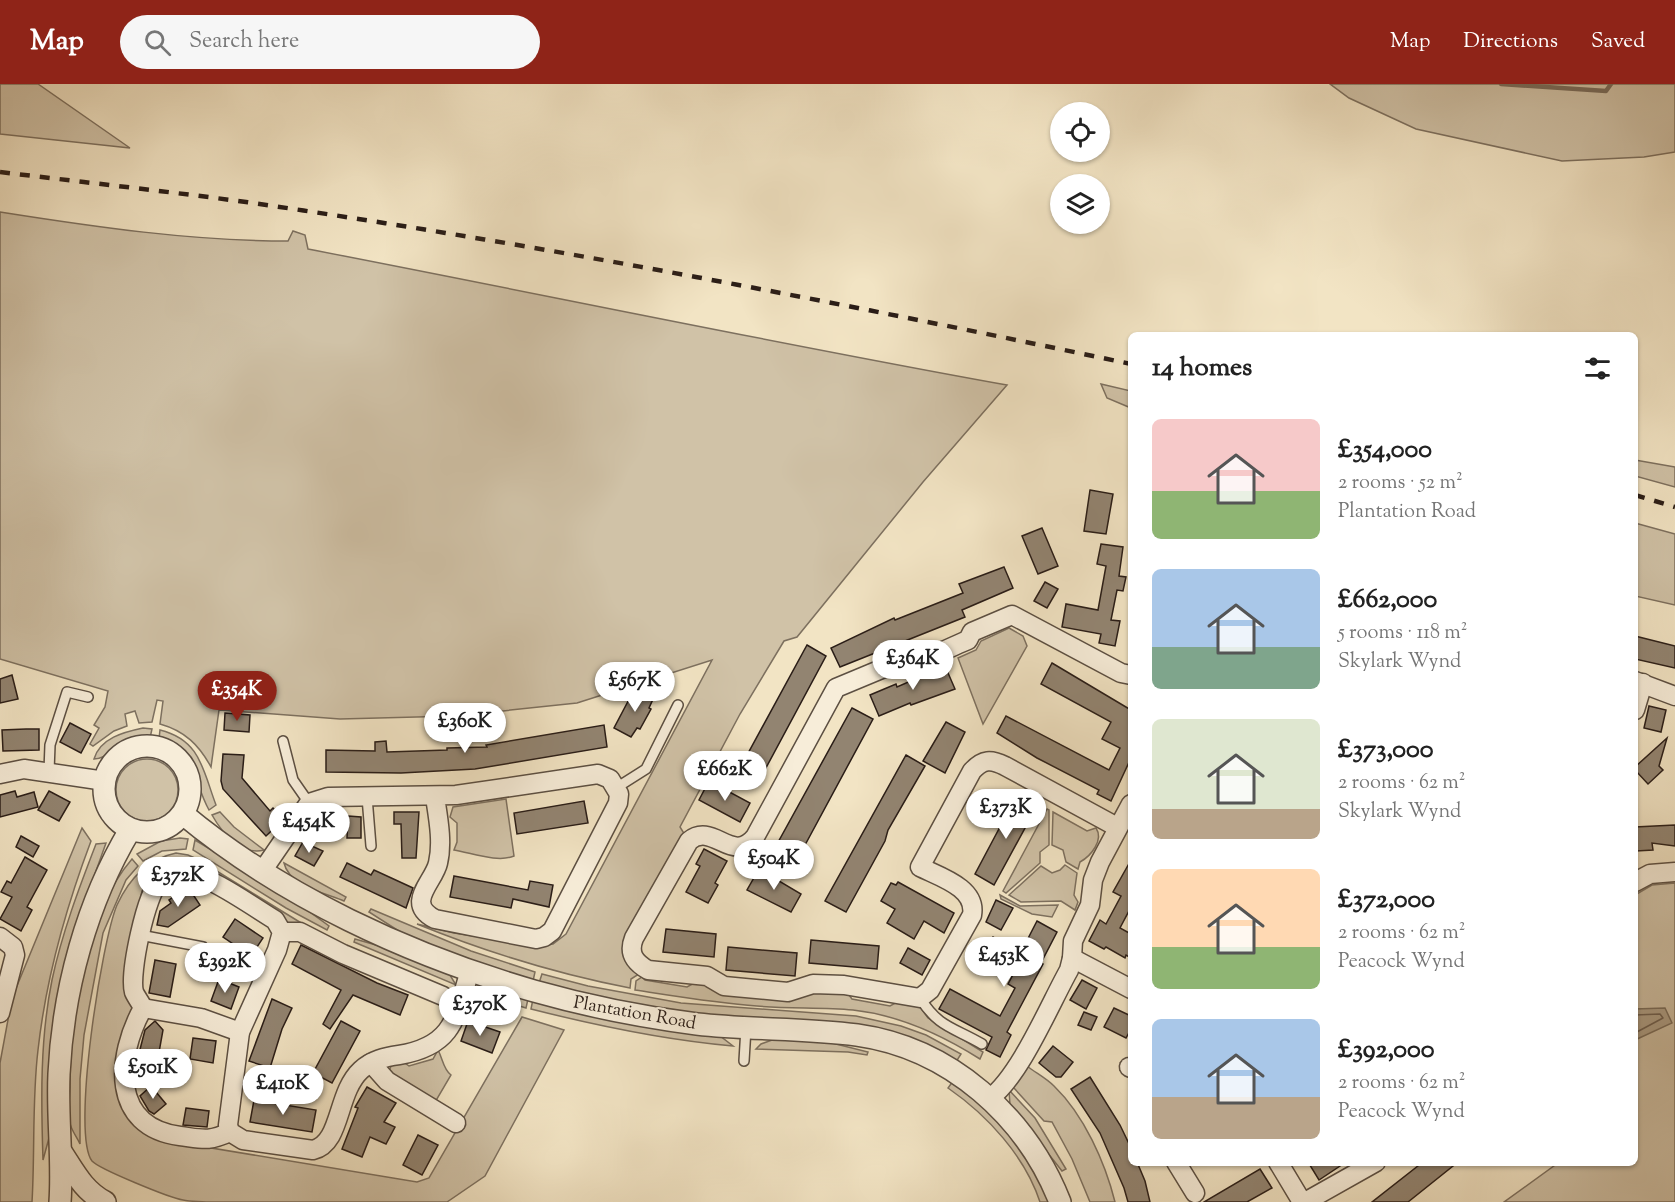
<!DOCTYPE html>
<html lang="en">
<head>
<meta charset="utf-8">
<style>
  :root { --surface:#fff; --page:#f6f6f6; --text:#222; --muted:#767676; --accent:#8f2418 }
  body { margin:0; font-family:"Sorts Mill Goudy",serif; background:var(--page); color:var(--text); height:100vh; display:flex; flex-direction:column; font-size:22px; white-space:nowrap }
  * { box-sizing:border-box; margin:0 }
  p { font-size:20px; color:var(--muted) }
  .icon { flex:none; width:33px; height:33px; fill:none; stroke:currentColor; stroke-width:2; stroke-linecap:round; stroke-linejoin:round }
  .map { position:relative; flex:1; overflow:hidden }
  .panel { position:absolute; left:1128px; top:248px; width:510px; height:834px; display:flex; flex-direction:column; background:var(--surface); border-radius:9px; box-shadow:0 2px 4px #0004 }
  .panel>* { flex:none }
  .fabs { position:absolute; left:1050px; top:18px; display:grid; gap:12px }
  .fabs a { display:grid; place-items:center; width:60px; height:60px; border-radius:50%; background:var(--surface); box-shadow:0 2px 4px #0004; font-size:30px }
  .price { position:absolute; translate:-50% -51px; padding:0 14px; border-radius:21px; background:#fff; color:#222; font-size:20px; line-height:39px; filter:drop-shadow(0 2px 3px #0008) }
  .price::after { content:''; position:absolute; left:50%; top:36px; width:18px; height:14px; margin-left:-9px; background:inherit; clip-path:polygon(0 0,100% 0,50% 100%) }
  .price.current { background:var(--accent); color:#fff }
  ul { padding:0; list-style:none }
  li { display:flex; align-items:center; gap:18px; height:150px; padding:0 24px }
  li span { display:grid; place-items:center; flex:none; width:168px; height:120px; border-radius:9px; color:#555 }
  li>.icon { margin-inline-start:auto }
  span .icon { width:72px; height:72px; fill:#fffc; stroke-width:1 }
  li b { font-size:26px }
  h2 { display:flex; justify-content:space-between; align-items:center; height:72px; padding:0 24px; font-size:26px }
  header { display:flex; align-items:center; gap:36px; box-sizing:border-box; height:84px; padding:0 30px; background:var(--accent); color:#fff }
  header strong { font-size:28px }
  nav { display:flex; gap:33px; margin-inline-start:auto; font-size:21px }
  .search { width:420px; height:54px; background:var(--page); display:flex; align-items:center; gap:15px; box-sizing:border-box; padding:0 21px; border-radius:33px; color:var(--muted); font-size:22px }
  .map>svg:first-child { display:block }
  .green { fill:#d0c2a7; stroke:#7d705f; stroke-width:1.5 }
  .water { fill:#aea089; stroke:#796c5b; stroke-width:1.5 }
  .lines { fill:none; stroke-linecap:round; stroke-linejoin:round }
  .shore { stroke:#6c5e50; stroke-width:1.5 }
  .stream { stroke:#796c5b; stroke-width:4.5 }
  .building { fill:#928471; stroke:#2a1d17; stroke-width:1.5 }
  .service-casing { stroke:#5c4f42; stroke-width:12 }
  .minor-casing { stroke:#5c4f42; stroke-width:21 }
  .tertiary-casing { stroke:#5c4f42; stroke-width:24 }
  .service { stroke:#f7edd9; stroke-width:9 }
  .minor { stroke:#f7edd9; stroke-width:18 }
  .tertiary { stroke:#f7edd9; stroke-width:21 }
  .rail { stroke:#2a1d17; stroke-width:4.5; stroke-dasharray:10 10; stroke-linecap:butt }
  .labels { text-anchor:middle; stroke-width:4.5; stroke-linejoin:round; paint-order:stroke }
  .street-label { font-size:18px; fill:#2a1d17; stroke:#f7edd9 }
</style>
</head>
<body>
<header>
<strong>Map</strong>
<div class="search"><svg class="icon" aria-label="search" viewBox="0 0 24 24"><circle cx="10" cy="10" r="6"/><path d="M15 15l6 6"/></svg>Search here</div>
<nav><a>Map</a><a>Directions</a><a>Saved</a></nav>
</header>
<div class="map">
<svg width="1675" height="1118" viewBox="0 0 1675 1118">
  <rect width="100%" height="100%" fill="#f2e4c4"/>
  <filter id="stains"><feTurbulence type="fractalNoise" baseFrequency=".00333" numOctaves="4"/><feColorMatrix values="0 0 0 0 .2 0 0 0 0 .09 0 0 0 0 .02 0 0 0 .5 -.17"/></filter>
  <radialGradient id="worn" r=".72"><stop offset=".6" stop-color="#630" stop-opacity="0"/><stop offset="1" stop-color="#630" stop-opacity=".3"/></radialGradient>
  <g class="green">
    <path d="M 0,0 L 38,0 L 130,64 L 0,50 Z"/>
    <path d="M 1330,0 L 1675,0 L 1675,68 L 1644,73 L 1562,77 L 1416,45 L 1349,14 Z"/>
    <path d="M 0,128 C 95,143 192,157 288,157 L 293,147 L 305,151 L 308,165 C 541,210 773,259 1007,301 L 923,398 L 797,553 L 784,557 L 740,630 L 680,743 L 685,751 L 627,853 L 639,890 L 631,895 L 630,904 C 557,890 486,868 417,840 L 454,849 L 540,862 L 553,860 L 566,850 L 712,576 L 577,619 L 455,632 L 340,635 L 219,626 L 211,683 C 199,661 185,647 160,640 L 163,617 L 157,616 L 152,638 L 139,639 L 135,627 L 125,630 L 127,642 L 114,647 L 93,662 L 90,660 L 99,644 L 94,641 L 105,623 L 108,607 L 0,575 Z"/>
    <path d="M 1101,300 L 1131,307 L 1131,324 L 1107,314 Z"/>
    <path d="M 1635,376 L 1675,383 L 1675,403 L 1635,392 Z"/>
    <path d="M 1635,439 L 1675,450 L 1675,521 L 1635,512 Z"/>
    <path d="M 1009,544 L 1023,552 L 1027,562 L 983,640 L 958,574 L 976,566 L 981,557 Z"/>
    <path d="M 143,644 L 152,645 L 150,654 C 123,654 112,674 94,675 C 100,654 124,648 143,644 Z"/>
    <path d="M 160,646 C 201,656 203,687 216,721 L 209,726 C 192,695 198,670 159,655 Z"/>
    <circle cx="147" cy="706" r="31"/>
    <path d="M 506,715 L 514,772 C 498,779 472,769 454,766 L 457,758 L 457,739 L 450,733 L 453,723 Z"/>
    <path d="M 1047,725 L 1049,726 L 1049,761 L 1040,768 L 1040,779 L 1006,809 L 1003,807 Z"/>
    <path d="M 220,728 L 234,743 L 264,766 C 242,772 222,749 212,731 Z"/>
    <path d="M 1053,728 L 1087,747 L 1096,744 C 1104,756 1091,772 1080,778 L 1078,785 L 1066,778 L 1063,766 L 1052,761 Z"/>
    <path d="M 82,744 L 91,757 C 65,826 46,894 38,966 C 32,1015 35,1068 32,1118 L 0,1118 L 0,979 L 12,914 Z"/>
    <path d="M 180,754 L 188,755 L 186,765 L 162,767 L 143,777 L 137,770 L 161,757 Z"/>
    <path d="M 195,756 L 289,813 L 329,842 L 327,846 L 286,824 L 193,766 Z"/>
    <path d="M 106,759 L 76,843 L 52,1043 L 43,1076 C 41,1015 40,955 52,896 C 62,849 79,804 96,760 Z"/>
    <path d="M 176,769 L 188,771 L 197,775 L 311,845 L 289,840 L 276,828 L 199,783 L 181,779 L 155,789 L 148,796 L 142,807 L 128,878 L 127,910 L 135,927 L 123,1025 L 169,1057 L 417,1098 L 429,1094 L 522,933 L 564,946 L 485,1092 L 447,1118 L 206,1118 C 199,1117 191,1118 183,1116 C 170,1114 99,1085 92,1077 C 71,1050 102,856 117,821 C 129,795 148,775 176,769 Z"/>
    <path d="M 132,775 L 138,782 L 126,796 L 103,849 L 84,951 L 80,995 L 80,1060 C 77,1053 71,1046 70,1039 C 67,1028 70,1013 70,1002 C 70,931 84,831 132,775 Z"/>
    <path d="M 284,779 L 346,813 L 344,817 C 325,809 289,802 284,779 Z"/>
    <path d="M 1065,781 L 1077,789 L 1074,811 L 1078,818 L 1075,826 L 1061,817 L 1021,818 L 1009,811 L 1041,782 L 1052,789 L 1060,786 Z"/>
    <path d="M 1675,799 L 1675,1118 L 1504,1118 L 1558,1079 L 1635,1078 L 1635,811 L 1652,801 Z"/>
    <path d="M 1000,811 L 1020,822 L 1058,821 L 1052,833 L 1032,830 L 1001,815 Z"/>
    <path d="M 371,825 L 471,867 L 535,888 L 533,897 L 493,885 L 405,851 L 369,828 Z"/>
    <path d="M 355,855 L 397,867 L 443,886 L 450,891 L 456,901 L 354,858 Z"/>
    <path d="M 542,890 L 588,902 L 681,919 L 856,932 L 901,942 L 926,951 L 961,970 L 956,978 L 621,918 L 539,899 Z"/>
    <path d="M 642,893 L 645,896 L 687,903 L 700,896 L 846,907 L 852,915 L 890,922 L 899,917 L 918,920 L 928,934 L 983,968 L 980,975 C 942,951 899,931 853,926 C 821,923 789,925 757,922 C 716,919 675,912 635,906 L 636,897 Z"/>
    <path d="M 489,903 L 528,915 L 526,924 L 478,909 Z"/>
    <path d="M 533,915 L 720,952 L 733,962 C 664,956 598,942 531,925 Z"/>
    <path d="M 772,956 L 824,957 L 868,968 L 867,971 L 848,968 L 756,965 L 761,960 Z"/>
    <path d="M 438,966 C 443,975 443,985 451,991 L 434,1020 L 394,995 L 389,987 L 392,980 L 402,977 L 409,982 L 433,975 Z"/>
    <path d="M 1027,982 C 1036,989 1046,994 1054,1002 C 1084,1031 1105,1078 1115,1118 L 1090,1118 L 1072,1075 L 1052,1038 L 1044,1037 L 1013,1003 Z"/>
    <path d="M 953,997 L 971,1010 L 1022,1063 L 1050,1118 L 1040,1118 C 1025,1072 987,1031 948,1004 Z"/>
    <path d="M 1009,1006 L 1035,1034 L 1066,1085 L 1062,1087 L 1010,1021 Z"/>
  </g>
  <path class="water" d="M 1665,924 L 1672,939 L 1635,956 L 1635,925 Z"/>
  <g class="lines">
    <path class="shore" d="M 1635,931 L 1660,930 L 1663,934 L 1635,949"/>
    <path class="stream" d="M 1501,0 L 1606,7 L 1611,0"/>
  </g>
  <g class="building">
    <path d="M 1090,406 L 1113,410 L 1106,450 L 1084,447 Z"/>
    <path d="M 1042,444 L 1058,482 L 1038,490 L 1022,452 Z"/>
    <path d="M 1101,460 L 1123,463 L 1119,492 L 1126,493 L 1123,507 L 1117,506 L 1111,536 L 1120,537 L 1115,562 L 1099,559 L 1101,550 L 1062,543 L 1066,520 L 1098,526 L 1106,482 L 1097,480 Z"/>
    <path d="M 1004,483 L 1013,504 L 962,526 L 965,533 L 840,583 L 831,564 L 894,534 L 895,536 L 963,509 L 959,500 Z"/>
    <path d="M 1045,498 L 1058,505 L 1047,524 L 1034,517 Z"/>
    <path d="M 1635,552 L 1675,562 L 1675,584 L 1635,575 Z"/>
    <path d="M 807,561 L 826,572 L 760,695 L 740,684 Z"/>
    <path d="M 1052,579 L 1131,626 L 1131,674 L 1111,717 L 1097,710 L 1099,706 L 1037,674 L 997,649 L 1006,632 L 1109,686 L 1120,664 L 1102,655 L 1111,638 L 1041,600 Z"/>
    <path d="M 945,582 L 955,605 L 911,621 L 910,619 L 879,632 L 870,611 L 896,600 L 897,603 Z"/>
    <path d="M 12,591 L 18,615 L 0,619 L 0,595 Z"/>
    <path d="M 634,606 L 640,609 L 641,606 L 654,613 L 649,624 L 651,625 L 640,645 L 637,644 L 631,653 L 614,644 Z"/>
    <path d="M 1649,622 L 1666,626 L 1661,648 L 1644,644 Z"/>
    <path d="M 852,624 L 873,635 L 798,774 L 776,762 Z"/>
    <path d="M 225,629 L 250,631 L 249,648 L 224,646 Z"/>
    <path d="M 946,638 L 965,648 L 945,689 L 923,677 Z"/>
    <path d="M 70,639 L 91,650 L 81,669 L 60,658 Z"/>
    <path d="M 604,641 L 607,663 L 475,685 L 401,689 L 326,688 L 326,666 L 375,667 L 375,658 L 386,657 L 387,668 L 447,666 L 447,664 L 487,663 L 486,661 Z"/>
    <path d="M 26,645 L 39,645 L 39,666 L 3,667 L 2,646 Z"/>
    <path d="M 1667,654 L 1659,682 L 1663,686 L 1648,700 L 1635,686 L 1635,683 Z"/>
    <path d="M 223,670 L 244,671 L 242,694 L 270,727 L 273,724 L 284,735 L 266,752 L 223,705 L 221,697 Z"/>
    <path d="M 906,671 L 925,682 L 888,746 L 885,757 L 846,828 L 825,817 Z"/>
    <path d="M 709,697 L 750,719 L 740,738 L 699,716 Z"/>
    <path d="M 15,707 L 17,713 L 34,708 L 38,723 L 0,733 L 0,711 Z"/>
    <path d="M 49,707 L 70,718 L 59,737 L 38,726 Z"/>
    <path d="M 1017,711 L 1037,722 L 994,801 L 975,790 Z"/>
    <path d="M 584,717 L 588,739 L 517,750 L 514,729 Z"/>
    <path d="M 394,728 L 419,728 L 416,774 L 402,774 L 401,740 L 394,740 Z"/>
    <path d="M 348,732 L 361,733 L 361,754 L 347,754 Z"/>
    <path d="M 1675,741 L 1675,762 L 1652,759 L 1653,766 L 1636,767 L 1635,743 Z"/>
    <path d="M 21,752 L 39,762 L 33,773 L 16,763 Z"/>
    <path d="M 303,758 L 323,767 L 314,782 L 295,772 Z"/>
    <path d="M 704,765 L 727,777 L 715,799 L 718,801 L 708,819 L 686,808 L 700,782 L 696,780 Z"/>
    <path d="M 25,773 L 47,786 L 27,823 L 32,826 L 21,847 L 0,835 L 12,813 L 1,808 L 7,797 L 11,799 Z"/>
    <path d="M 1131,776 L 1131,823 L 1120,844 L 1131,850 L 1131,874 L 1126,871 L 1125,874 L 1106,863 L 1104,865 L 1089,857 L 1100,836 L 1106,840 L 1121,812 L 1113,808 Z"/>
    <path d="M 347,779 L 371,791 L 374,786 L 413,804 L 406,824 L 340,793 Z"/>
    <path d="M 759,785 L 801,810 L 791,828 L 747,806 Z"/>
    <path d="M 454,792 L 528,806 L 530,797 L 553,801 L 549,823 L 513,815 L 511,824 L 450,813 Z"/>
    <path d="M 898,798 L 954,829 L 944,849 L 924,837 L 914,855 L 887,839 L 895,825 L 881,817 L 891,799 L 896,801 Z"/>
    <path d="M 188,803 L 200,821 L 168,843 L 157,841 L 160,827 L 171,819 L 169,816 Z"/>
    <path d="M 996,816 L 1013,824 L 1001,846 L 986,838 Z"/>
    <path d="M 235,835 L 263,854 L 251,872 L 223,853 Z"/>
    <path d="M 1037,837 L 1057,848 L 1041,879 L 1043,880 L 1007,948 L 1011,951 L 1000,973 L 986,966 L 992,953 L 939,925 L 950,905 L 1000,932 L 1015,904 L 1008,900 L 1016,885 L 985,869 L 993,853 L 1021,868 Z"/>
    <path d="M 666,845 L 716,850 L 714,873 L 663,868 Z"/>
    <path d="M 811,856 L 879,862 L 877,885 L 809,879 Z"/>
    <path d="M 301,861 L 377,899 L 408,911 L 400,931 L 353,911 L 330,945 L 323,940 L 341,906 L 292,880 Z"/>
    <path d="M 728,863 L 797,869 L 795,892 L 726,886 Z"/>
    <path d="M 908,864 L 930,876 L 922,891 L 900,879 Z"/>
    <path d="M 155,876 L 176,880 L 170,913 L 149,909 Z"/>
    <path d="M 219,895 L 239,903 L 231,925 L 211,917 Z"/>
    <path d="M 1082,896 L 1097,904 L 1086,925 L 1070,916 Z"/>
    <path d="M 272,915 L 292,924 L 282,945 L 270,984 L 249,977 Z"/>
    <path d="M 1114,924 L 1131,932 L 1131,945 L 1126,954 L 1104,943 Z"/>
    <path d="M 1084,928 L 1097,933 L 1091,946 L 1078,941 Z"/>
    <path d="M 155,937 L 163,946 L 156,985 L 136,981 L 145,946 Z"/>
    <path d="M 341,937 L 360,947 L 332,999 L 313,989 Z"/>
    <path d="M 468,937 L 500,948 L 492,969 L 461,957 Z"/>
    <path d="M 193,954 L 216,957 L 213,979 L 190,975 Z"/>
    <path d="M 1053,962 L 1073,978 L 1061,993 L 1056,993 L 1039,979 Z"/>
    <path d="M 1090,993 L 1120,1041 L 1131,1064 L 1131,1078 L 1137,1078 L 1145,1097 L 1150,1118 L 1128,1118 L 1124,1104 L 1100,1049 L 1071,1005 Z"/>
    <path d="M 151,1002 L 166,1020 L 154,1030 L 149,1027 L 140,1012 Z"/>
    <path d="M 367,1003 L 396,1019 L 384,1038 L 395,1043 L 386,1060 L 370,1053 L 362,1073 L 342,1065 L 358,1024 L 355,1023 Z"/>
    <path d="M 254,1016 L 316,1026 L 312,1048 L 250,1038 Z"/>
    <path d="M 186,1024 L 209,1027 L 207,1043 L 183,1041 Z"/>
    <path d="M 418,1051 L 438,1061 L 422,1091 L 403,1081 Z"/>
    <path d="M 1308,1078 L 1346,1078 L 1319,1096 Z"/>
    <path d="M 1423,1078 L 1458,1078 L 1408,1118 L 1372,1118 Z"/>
    <path d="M 1260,1085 L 1272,1104 L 1247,1118 L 1204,1118 Z"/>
  </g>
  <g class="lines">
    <g class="service-casing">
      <g id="service">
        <path d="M 283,657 L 293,696 L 309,719"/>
        <path d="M 49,687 L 50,661 L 67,608 L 88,613"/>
        <path d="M 616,704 L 646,685 L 678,621"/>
        <path d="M 367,713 L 371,762"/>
        <path d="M 140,851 L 203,863"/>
        <path d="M 920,914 C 939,944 953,943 982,960"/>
        <path d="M 744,977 L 746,944"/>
      </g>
    </g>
    <g class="minor-casing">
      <g id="minor">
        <path d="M 1635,597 L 1675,612"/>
        <path d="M 1635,626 L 1643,599"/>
        <path d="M 0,690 L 24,685 L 105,697"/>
        <path d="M 1117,743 L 1005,682 C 991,675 983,675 972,687 L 920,783 C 940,793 977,804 972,831 L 930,906 L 920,914 L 844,901 L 813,900 L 788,908 L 724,902 L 707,892 L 648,886 C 634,878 628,869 634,854 L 689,757 C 713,737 732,781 755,753 L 836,604 L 908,574 C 928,577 950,563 968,556 L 972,548 L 1012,531 L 1121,589 L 1131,591"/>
        <path d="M 263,786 L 309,719 L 328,713 L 456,711 L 598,690 L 610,695 L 619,710 L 618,719 L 552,847 L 544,853 L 536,855 L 435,835 C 404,819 434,798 438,779 C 443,758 438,733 435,713"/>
        <path d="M 1635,798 L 1650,790 L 1675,788"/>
        <path d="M 282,848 L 300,848 L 343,870 L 443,912"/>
        <path d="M 0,853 L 13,863 L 15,871 L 0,929"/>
        <path d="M 1072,874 L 1131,905"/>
        <path d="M 143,924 C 141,919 136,913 134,908 C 129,890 146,809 160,797 C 166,790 177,788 185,789 C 206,789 255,824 275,836 L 282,848 L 277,866 L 240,948 L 228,1041 L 230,1048 L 243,1056 L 313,1066 C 342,1059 336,1009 361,986 C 372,976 385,973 399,971 C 454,962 456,933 470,886"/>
        <path d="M 143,924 C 116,972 110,1043 180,1052 C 203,1055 208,1058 230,1048"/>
        <path d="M 143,924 L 201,934 L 240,948"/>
        <path d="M 371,979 L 387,997 L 456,1039"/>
        <path d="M 1129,983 L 1131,984"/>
        <path d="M 990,1014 C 1020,992 1050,920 1069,886 L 1072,874 L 1073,857 L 1090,821 L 1093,796 L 1100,778 L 1131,720"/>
        <path d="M 1176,1078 L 1195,1109"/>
        <path d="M 1278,1078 L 1302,1118"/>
        <path d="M 1305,1118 L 1376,1078"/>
      </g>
    </g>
    <g class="tertiary-casing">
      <g id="tertiary">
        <circle cx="147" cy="705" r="43"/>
        <path d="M 183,730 C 283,813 409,871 534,907 C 587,922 642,933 697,940 C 750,946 804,944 857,951 C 950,964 1026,1032 1060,1118"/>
        <path d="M 62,1069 C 75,1089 84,1107 105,1118"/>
        <path d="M 60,1118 C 63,1075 57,1033 59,990 C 63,905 87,818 130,746"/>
      </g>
    </g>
    <use href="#service" class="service"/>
    <use href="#minor" class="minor"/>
    <use href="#tertiary" class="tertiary"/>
    <g class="rail">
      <path d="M 0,88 C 82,98 164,107 246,118 C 543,161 838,218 1131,280"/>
      <path d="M 1635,411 L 1675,423"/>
    </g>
  </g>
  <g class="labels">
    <g class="street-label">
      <text transform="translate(635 928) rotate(10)" y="6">Plantation Road</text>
    </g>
  </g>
  <rect width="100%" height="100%" filter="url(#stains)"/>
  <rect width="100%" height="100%" fill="url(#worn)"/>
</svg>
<div class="fabs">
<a><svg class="icon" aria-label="locate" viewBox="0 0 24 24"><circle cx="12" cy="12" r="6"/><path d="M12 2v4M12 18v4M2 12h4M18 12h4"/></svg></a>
<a><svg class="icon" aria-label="layers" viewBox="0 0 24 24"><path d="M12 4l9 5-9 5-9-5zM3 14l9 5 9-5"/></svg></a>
</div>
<b class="price" style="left:913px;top:607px">£364K</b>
<b class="price" style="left:635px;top:629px">£567K</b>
<b class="price current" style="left:237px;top:638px">£354K</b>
<b class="price" style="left:465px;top:670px">£360K</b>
<b class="price" style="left:725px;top:718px">£662K</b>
<b class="price" style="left:1006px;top:756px">£373K</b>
<b class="price" style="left:309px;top:770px">£454K</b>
<b class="price" style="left:774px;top:807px">£504K</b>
<b class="price" style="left:178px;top:824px">£372K</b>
<b class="price" style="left:1004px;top:904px">£453K</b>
<b class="price" style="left:225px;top:910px">£392K</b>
<b class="price" style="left:480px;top:953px">£370K</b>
<b class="price" style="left:153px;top:1016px">£501K</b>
<b class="price" style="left:283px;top:1032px">£410K</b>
<section class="panel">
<h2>14 homes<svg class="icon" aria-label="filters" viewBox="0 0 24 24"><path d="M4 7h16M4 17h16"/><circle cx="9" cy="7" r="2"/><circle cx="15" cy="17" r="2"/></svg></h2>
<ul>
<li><span style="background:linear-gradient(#f6c9c9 60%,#8fb573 0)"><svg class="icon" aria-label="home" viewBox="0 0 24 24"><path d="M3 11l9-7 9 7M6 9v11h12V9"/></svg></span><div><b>£354,000</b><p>2 rooms · 52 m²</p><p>Plantation Road</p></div></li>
<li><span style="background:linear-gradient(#a9c7e8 65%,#7fa58c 0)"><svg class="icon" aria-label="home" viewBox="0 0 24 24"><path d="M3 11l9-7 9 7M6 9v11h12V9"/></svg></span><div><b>£662,000</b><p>5 rooms · 118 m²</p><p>Skylark Wynd</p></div></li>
<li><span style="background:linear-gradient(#dfe7d0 75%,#b9a48a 0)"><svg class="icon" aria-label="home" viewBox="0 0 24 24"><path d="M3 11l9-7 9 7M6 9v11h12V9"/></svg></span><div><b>£373,000</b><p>2 rooms · 62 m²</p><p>Skylark Wynd</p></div></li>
<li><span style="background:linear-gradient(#ffd9b3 65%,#8fb573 0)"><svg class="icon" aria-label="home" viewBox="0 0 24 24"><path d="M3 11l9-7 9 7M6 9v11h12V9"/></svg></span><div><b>£372,000</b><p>2 rooms · 62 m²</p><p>Peacock Wynd</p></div></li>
<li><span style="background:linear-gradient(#a9c7e8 65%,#b9a48a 0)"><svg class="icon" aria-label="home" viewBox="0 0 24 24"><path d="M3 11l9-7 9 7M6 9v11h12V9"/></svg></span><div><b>£392,000</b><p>2 rooms · 62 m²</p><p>Peacock Wynd</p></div></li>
</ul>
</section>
</div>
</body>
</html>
